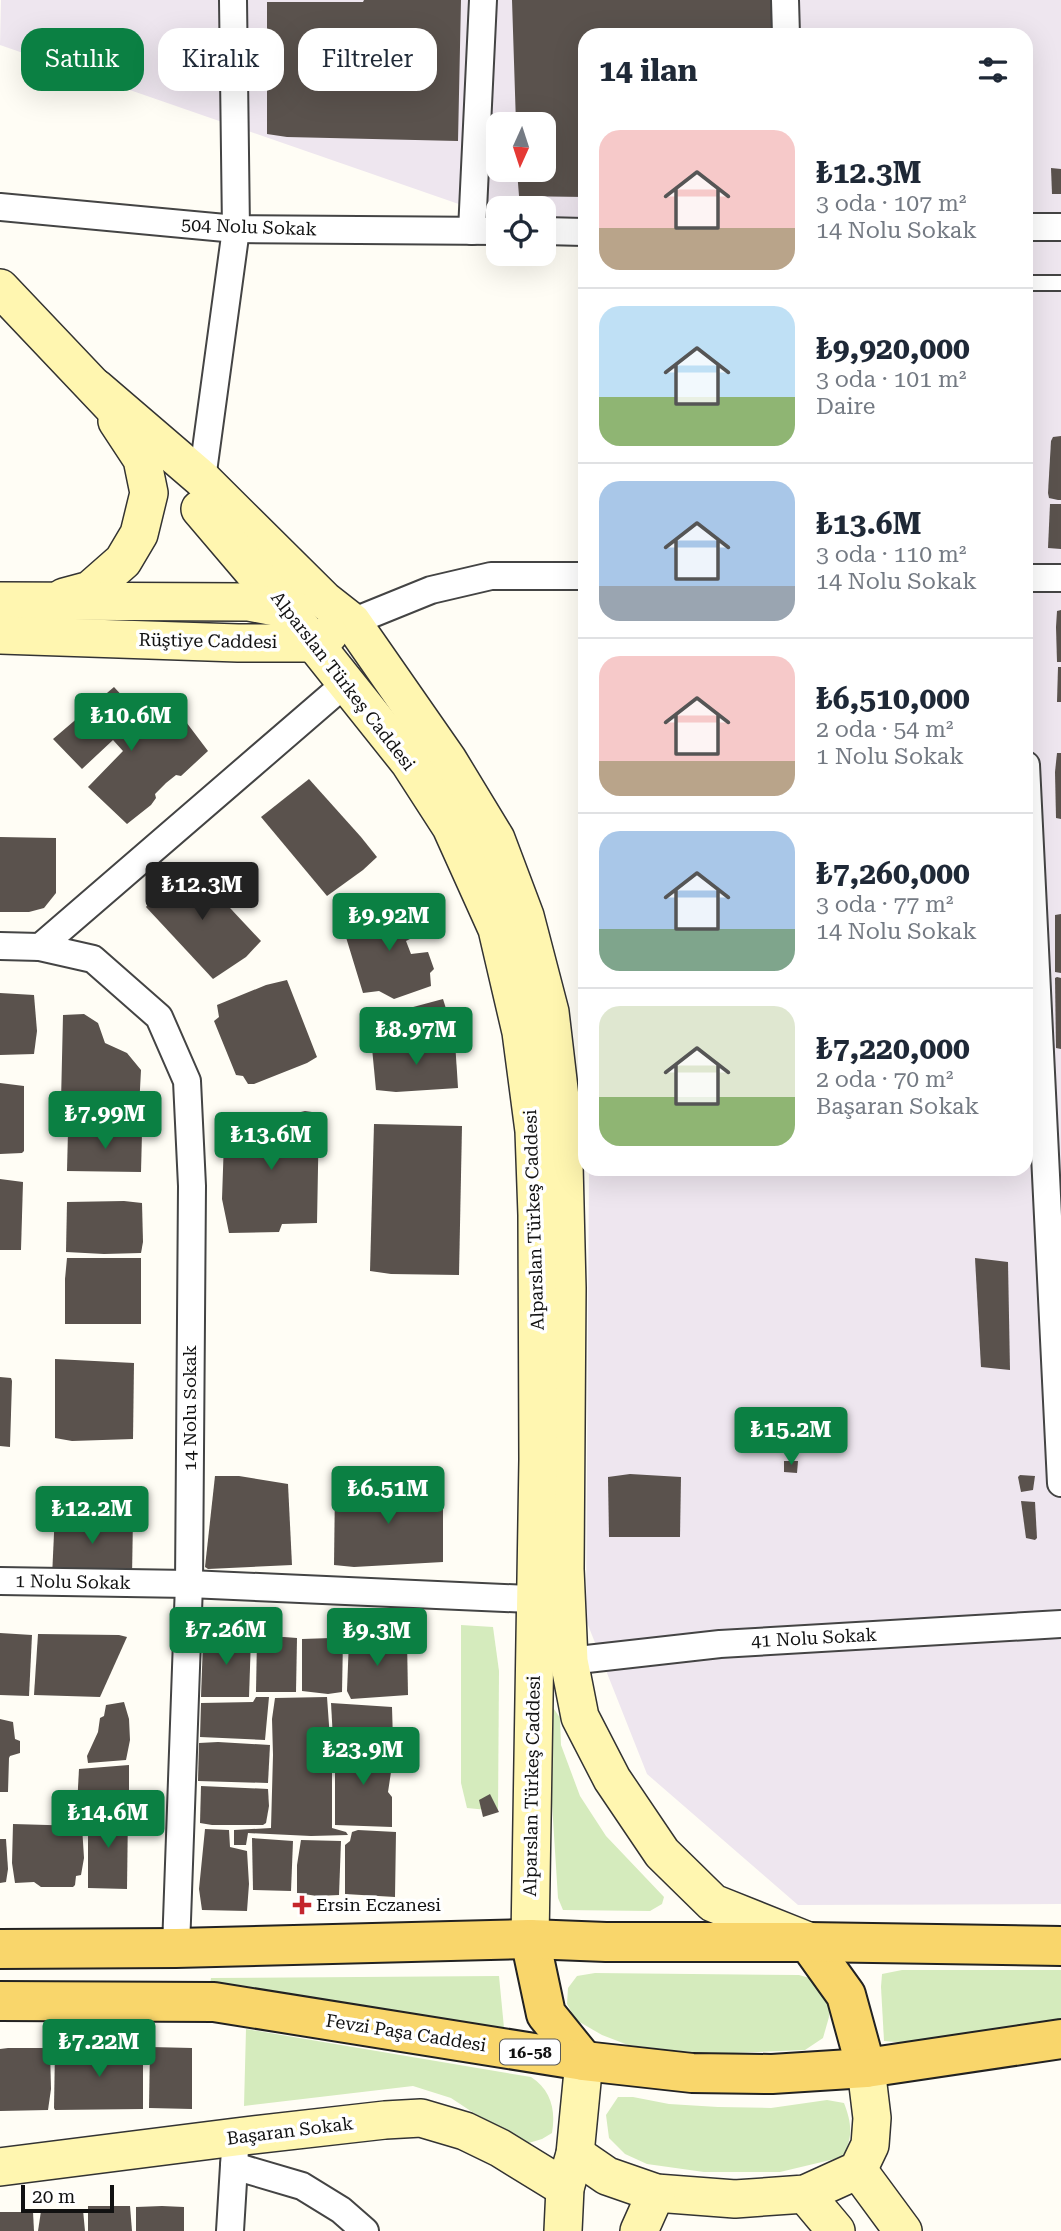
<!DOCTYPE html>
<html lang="tr">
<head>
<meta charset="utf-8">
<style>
  :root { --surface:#fff; --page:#f6f6f7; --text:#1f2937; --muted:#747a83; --line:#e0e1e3; --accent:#0b8043 }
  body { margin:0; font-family:"Roboto Serif",serif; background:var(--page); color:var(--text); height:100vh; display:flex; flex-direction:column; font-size:26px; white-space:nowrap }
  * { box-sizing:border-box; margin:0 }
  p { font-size:23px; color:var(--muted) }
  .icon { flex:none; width:38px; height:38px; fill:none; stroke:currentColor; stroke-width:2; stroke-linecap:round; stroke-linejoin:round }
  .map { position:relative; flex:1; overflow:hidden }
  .sheet { position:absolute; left:578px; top:28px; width:455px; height:1148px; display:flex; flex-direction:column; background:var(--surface); border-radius:21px; box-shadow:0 7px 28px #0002 }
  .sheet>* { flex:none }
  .banner { position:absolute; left:21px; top:28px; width:452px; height:63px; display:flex; gap:14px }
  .needle { width:46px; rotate:183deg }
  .tools { position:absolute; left:486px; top:112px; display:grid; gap:14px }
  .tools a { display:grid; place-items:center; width:70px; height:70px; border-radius:14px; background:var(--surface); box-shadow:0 7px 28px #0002; font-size:35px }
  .scale { position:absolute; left:21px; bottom:18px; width:93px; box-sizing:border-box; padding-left:7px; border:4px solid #111; border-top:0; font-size:19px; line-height:24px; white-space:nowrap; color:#111; -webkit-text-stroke:5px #fff; paint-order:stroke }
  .price { position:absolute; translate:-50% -60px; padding:0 16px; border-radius:7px; background:var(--accent); color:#fff; font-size:23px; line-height:46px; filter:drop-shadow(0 2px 4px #0008) }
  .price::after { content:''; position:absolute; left:50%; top:42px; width:21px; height:16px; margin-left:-10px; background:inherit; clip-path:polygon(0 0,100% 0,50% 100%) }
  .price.active { background:#222; color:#fff }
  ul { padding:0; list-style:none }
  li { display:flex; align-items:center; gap:21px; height:175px; padding:0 21px }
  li+li { border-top:2px solid var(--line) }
  li span { display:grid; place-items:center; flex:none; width:196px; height:140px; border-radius:21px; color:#555 }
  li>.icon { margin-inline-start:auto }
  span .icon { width:84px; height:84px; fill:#fffc; stroke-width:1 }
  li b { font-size:30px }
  h2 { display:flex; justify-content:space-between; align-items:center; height:84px; padding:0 21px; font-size:30px }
  .pill { padding:0 24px; border-radius:21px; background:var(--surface); box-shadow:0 7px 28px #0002; font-size:24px; line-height:63px }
  .pill.active { background:var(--accent); color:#fff }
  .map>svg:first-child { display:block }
  .industrial { fill:#eee6ef; fill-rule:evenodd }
  .green { fill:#d5ebbd }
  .building { fill:#5a524d }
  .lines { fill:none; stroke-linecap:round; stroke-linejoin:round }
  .lane-casing { stroke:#444; stroke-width:18 }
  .street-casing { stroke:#444; stroke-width:30 }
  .secondary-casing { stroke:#333; stroke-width:40 }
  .primary-casing { stroke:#222; stroke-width:42 }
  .lane { stroke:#fff; stroke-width:14 }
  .street { stroke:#fff; stroke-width:26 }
  .secondary { stroke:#fff6b0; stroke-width:37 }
  .primary { stroke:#f9d66b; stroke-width:38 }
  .poi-dot { fill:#c4262e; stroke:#fff; stroke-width:2.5 }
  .labels { text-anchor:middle; stroke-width:7; stroke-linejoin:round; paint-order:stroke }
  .shield { fill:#fff; stroke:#585858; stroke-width:2 }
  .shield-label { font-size:16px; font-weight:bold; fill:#111 }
  .street-label { font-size:18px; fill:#111; stroke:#fff }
  .poi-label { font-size:18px; fill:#111; stroke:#fff; text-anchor:start }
</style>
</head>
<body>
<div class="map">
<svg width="1061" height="2231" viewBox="0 0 1061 2231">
  <rect width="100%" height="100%" fill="#fffdf5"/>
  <path class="industrial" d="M 1,0 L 1061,0 L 1061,1904 L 798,1905 L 647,1774 L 586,1620 L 589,1169 L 1026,1169 L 1026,35 L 584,35 L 584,248 L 544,234 L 544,208 L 499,208 L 499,218 L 0,45 ZM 499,124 L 544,124 L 544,170 L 499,170 Z"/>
  <g class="green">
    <path d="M 461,1625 L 493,1627 L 499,1671 L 498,1811 L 467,1808 L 461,1783 Z"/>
    <path d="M 552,1706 L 560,1718 L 561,1745 L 580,1796 L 606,1836 L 664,1897 L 662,1904 L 650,1911 L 563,1910 L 558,1898 L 546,1709 Z"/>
    <path d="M 902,1970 L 1061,1970 L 1061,2022 L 906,2043 L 884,2041 L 881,1987 L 882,1974 Z"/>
    <path d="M 595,1973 L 799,1975 L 820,1981 L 830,1997 L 829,2017 L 823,2038 L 805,2050 L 708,2054 L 628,2045 L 602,2035 L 576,2020 L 567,2004 L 568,1988 L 577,1976 Z"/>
    <path d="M 499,1976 L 504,2028 L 210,1985 L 211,1978 Z"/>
    <path d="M 246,2029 L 531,2077 C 551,2090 556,2110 552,2133 L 542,2139 L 522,2145 L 451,2098 L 413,2086 L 244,2106 Z"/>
    <path d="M 618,2097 L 633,2097 L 669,2104 L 718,2107 L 771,2108 L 827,2100 L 844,2103 C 852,2124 853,2136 843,2157 L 780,2172 L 704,2172 L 647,2164 L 625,2154 L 609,2138 L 606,2115 Z"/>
  </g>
  <g class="building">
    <path d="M 364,0 L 461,0 L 458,141 L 287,137 L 267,134 L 267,2 L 363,2 Z"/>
    <path d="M 512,0 L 775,0 L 775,35 L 584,35 L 584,197 L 519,196 L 517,170 L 544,170 L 544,124 L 516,124 Z"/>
    <path d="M 1051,168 L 1061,169 L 1061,194 L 1052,194 Z"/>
    <path d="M 1061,436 L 1061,500 L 1058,500 L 1049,498 L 1048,493 L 1051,441 L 1053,437 Z"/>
    <path d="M 1050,504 L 1061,504 L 1061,549 L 1048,548 Z"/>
    <path d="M 1061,610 L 1061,662 L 1057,662 L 1056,627 L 1057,611 Z"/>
    <path d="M 1058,667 L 1061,667 L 1061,702 L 1057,702 Z"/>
    <path d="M 114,687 L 139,714 L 132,724 L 141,735 L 174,706 L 208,751 L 181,776 L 176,775 L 166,783 L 155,794 L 156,798 L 151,805 L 127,824 L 88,787 L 123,751 L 113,740 L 82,769 L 53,739 Z"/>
    <path d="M 1057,753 L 1061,753 L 1061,819 L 1056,818 L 1055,772 Z"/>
    <path d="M 309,779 L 361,837 L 377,857 L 363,870 L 327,896 L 261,817 Z"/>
    <path d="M 0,837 L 56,838 L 56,893 L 44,908 L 29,912 L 0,912 Z"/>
    <path d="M 187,862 L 261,941 L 246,957 L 213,979 L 146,907 L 170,876 Z"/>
    <path d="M 406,903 L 411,912 L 417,915 L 422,933 L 406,941 L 411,954 L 428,952 L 434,969 L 430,973 L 431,986 L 394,999 L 379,991 L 363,993 L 345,934 L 346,928 L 358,926 L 359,918 Z"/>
    <path d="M 1061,914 L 1061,973 L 1055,972 L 1055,915 Z"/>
    <path d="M 1057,977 L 1061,978 L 1061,1049 L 1056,1048 L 1055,978 Z"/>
    <path d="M 287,980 L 317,1057 L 307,1063 L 254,1084 L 248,1084 L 243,1076 L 236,1075 L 214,1021 L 219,1017 L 217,1005 L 266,985 Z"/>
    <path d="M 0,993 L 34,995 L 37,1031 L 34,1054 L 0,1055 Z"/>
    <path d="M 443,999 L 449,1018 L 446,1022 L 415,1029 L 406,1029 L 402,1010 Z"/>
    <path d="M 84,1014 L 98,1023 L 105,1043 L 127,1053 L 141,1070 L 138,1127 L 71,1126 L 68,1105 L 61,1102 L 63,1015 Z"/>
    <path d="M 437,1041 L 455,1041 L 458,1088 L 396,1092 L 376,1090 L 372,1048 L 374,1046 Z"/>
    <path d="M 0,1083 L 24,1086 L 24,1151 L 22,1153 L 0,1154 Z"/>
    <path d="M 305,1111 L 319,1113 L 317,1223 L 282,1224 L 279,1232 L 229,1233 L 222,1199 L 224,1140 L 228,1133 L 229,1117 L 284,1116 Z"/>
    <path d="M 374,1124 L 462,1126 L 459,1275 L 391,1274 L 370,1271 Z"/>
    <path d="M 122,1130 L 142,1133 L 141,1172 L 67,1171 L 68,1131 Z"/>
    <path d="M 0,1179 L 23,1182 L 21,1250 L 0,1250 Z"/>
    <path d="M 124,1201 L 142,1203 L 143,1242 L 141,1253 L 104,1254 L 66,1252 L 67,1202 Z"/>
    <path d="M 67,1258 L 141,1258 L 141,1324 L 65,1324 L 65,1279 Z"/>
    <path d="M 975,1258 L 1008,1262 L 1010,1370 L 981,1367 Z"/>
    <path d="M 55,1359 L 134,1363 L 133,1439 L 72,1441 L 55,1438 Z"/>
    <path d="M 0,1377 L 11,1378 L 12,1381 L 10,1447 L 0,1446 Z"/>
    <path d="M 784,1461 L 798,1461 L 797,1473 L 784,1472 Z"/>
    <path d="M 630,1474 L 681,1477 L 680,1537 L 609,1537 L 608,1477 Z"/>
    <path d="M 1020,1475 L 1035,1476 L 1033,1490 L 1021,1492 L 1018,1477 Z"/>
    <path d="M 215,1476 L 239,1476 L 288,1484 L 292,1565 L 208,1569 L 205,1567 Z"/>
    <path d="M 365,1485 L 443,1489 L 443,1562 L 354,1567 L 334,1565 L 335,1486 Z"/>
    <path d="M 1021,1501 L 1035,1502 L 1037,1538 L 1035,1540 L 1026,1538 Z"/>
    <path d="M 55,1512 L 133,1517 L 132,1577 L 52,1577 Z"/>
    <path d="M 0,1633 L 32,1635 L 29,1696 L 0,1695 Z"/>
    <path d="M 38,1634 L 119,1635 L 127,1637 L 100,1697 L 34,1695 Z"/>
    <path d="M 210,1637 L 251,1638 L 249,1697 L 201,1697 L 203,1642 Z"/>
    <path d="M 284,1637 L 297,1638 L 296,1692 L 256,1692 L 257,1638 Z"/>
    <path d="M 331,1638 L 343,1639 L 342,1692 L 328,1694 L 302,1691 L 302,1639 Z"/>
    <path d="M 349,1639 L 407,1640 L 408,1695 L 351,1699 L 347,1691 Z"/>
    <path d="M 256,1697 L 269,1697 L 265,1740 L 200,1737 L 201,1703 L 253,1702 Z"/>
    <path d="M 327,1697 L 332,1767 L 332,1828 L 346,1832 L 348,1835 L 311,1836 L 248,1833 L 246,1845 L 234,1845 L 234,1830 L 271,1828 L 273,1755 L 272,1719 L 275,1698 Z"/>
    <path d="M 124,1702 L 129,1719 L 130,1740 L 126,1760 L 88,1763 L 87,1756 L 98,1732 L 100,1718 L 104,1716 L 106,1705 Z"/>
    <path d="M 331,1703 L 392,1707 L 393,1741 L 389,1744 L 336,1741 L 333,1739 Z"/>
    <path d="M 0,1719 L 13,1722 L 15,1739 L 20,1741 L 20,1753 L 10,1756 L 9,1758 L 8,1792 L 0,1792 Z"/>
    <path d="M 218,1742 L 270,1745 L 268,1783 L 198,1781 L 199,1743 Z"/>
    <path d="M 340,1745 L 392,1750 L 393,1759 L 388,1792 L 392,1797 L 392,1827 L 335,1825 L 335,1762 L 337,1746 Z"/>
    <path d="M 129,1765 L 129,1805 L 77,1806 L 79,1769 Z"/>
    <path d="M 201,1786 L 268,1789 L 269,1806 L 266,1823 L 263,1825 L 212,1825 L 200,1823 Z"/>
    <path d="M 490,1794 L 499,1812 L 483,1817 L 479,1800 Z"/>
    <path d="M 88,1811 L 128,1811 L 127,1889 L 88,1888 Z"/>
    <path d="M 13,1824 L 82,1826 L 84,1858 L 81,1875 L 76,1876 L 75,1885 L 73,1887 L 41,1887 L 34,1882 L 15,1883 L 12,1863 Z"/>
    <path d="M 205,1829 L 229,1830 L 230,1847 L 247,1851 L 249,1884 L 247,1911 L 202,1910 L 199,1889 Z"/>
    <path d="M 358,1830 L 396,1832 L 395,1897 L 345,1894 L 345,1845 L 350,1841 L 352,1832 Z"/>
    <path d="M 252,1838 L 293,1841 L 291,1891 L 253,1890 Z"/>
    <path d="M 0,1839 L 6,1839 L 8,1869 L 6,1882 L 0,1883 Z"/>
    <path d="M 301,1840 L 341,1841 L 339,1895 L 317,1896 L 297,1893 L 297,1865 Z"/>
    <path d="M 123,2047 L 143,2049 L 143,2109 L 55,2110 L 54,2108 L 55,2049 Z"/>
    <path d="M 150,2047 L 192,2048 L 192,2109 L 149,2108 Z"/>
    <path d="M 8,2048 L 48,2048 L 50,2050 L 51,2089 L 48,2110 L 0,2111 L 0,2049 Z"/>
    <path d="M 88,2206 L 130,2206 L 132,2231 L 88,2231 Z"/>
    <path d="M 162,2206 L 184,2207 L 184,2231 L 136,2231 L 136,2207 Z"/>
    <path d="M 83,2210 L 85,2231 L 38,2231 L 41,2211 Z"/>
    <path d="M 0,2212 L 33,2212 L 34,2231 L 0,2231 Z"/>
  </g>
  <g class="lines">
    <g class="lane-casing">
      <path id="lane" d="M 1026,283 L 1061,283"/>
    </g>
    <g class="street-casing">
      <g id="street">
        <path d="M 785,0 L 786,35"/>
        <path d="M 0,207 L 236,229 L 499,231"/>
        <path d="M 1026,227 L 1061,227"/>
        <path d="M 472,231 L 483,0"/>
        <path d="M 544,231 L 584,232"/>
        <path d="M 202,479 L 236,229 L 233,0"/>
        <path d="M 1026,578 L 1061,578"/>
        <path d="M 352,622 L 431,590 L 491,576 L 584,576"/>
        <path d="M 1026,765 L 1061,1483"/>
        <path d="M 0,946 L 40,947 L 93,959 L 159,1017 L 187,1081 L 192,1186 L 189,1584 L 176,1948"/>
        <path d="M 40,947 L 346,683"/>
        <path d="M 0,1581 L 189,1584 L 551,1600"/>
        <path d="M 569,1661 L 720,1644 L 1061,1624"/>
        <path d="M 234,2166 L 302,2186 L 341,2210 L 365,2231"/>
        <path d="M 230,2231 L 235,2149"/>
      </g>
    </g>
    <g class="secondary-casing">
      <g id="secondary">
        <path d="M 0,288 L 112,406"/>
        <path d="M 96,388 L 202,479 L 324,600 L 352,622 L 448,760 L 496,839 L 525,916 L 550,1012 L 563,1123 L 567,1288 L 565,1569 L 569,1661 L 580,1717 L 612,1779 L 662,1853 L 713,1903 L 808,1941"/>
        <path d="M 200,509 L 314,643 L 409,762 L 451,827 L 497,929 L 521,1032 L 534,1131 L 537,1215 L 538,1459 L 530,1939"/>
        <path d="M 64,597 L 90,590 L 123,561 L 139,534 L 149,493 L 142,459 L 117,421"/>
        <path d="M 0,601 L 249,602 L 296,611"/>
        <path d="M 0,635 L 238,643 L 314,643 L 329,634"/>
        <path d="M 575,2154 L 607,2176 L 656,2193 L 735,2199 L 805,2194 L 858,2170 L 870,2145 L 872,2118 L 866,2068"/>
        <path d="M 0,2167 L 236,2137 L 385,2120 L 421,2118 L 465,2131 L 500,2148 L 565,2188"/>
        <path d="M 858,2170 L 903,2231"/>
        <path d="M 805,2194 L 836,2231"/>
        <path d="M 563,2231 L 565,2188 L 575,2154 L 584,2061"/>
        <path d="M 639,2231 L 656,2193"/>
      </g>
    </g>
    <g class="primary-casing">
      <g id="primary">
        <path d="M 530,1939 L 546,2014 L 584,2061"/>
        <path d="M 808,1942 L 846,1995 L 866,2068"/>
        <path d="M 0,1949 L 176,1948 L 530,1939 L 606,1942 L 808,1942 L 1061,1946"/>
        <path d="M 0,2001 L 214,2002 L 584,2061 L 692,2073 L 772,2074 L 866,2068 L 1061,2039"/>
      </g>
    </g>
    <use href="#lane" class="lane"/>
    <use href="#street" class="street"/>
    <use href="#secondary" class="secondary"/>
    <use href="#primary" class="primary"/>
  </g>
  <path class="poi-dot" d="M298.5 1894.5h7v7h7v7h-7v7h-7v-7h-7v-7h7z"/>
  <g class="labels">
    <rect class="shield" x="500" y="2039.5" width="60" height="25" rx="5"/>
    <g class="shield-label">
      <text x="530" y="2058">16-58</text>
    </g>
    <g class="street-label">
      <text transform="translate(249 227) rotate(2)" y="6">504 Nolu Sokak</text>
      <text transform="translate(208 641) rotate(1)" y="6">Rüştiye Caddesi</text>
      <text transform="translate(343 681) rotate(52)" y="6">Alparslan Türkeş Caddesi</text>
      <text transform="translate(534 1220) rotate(-92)" y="6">Alparslan Türkeş Caddesi</text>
      <text transform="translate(190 1408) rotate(-90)" y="6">14 Nolu Sokak</text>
      <text transform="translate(73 1582) rotate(1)" y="6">1 Nolu Sokak</text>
      <text transform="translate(814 1638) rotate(-3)" y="6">41 Nolu Sokak</text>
      <text transform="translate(532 1786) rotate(-89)" y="6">Alparslan Türkeş Caddesi</text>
      <text transform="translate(406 2033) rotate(9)" y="6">Fevzi Paşa Caddesi</text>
      <text transform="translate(290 2131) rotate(-7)" y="6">Başaran Sokak</text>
    </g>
    <g class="poi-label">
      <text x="316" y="1911">Ersin Eczanesi</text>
    </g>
  </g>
</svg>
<div class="tools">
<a><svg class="needle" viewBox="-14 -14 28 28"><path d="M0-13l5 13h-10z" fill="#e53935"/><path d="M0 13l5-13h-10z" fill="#747a83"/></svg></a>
<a><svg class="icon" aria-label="locate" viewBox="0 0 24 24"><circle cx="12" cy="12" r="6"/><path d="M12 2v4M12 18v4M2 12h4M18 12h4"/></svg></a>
</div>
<div class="scale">20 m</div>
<b class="price" style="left:131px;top:753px">₺10.6M</b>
<b class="price active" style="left:202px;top:922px">₺12.3M</b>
<b class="price" style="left:389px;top:953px">₺9.92M</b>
<b class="price" style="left:416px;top:1067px">₺8.97M</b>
<b class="price" style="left:105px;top:1151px">₺7.99M</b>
<b class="price" style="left:271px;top:1172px">₺13.6M</b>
<b class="price" style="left:791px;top:1467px">₺15.2M</b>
<b class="price" style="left:388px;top:1526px">₺6.51M</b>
<b class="price" style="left:92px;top:1546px">₺12.2M</b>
<b class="price" style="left:226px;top:1667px">₺7.26M</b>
<b class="price" style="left:377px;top:1668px">₺9.3M</b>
<b class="price" style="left:363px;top:1787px">₺23.9M</b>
<b class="price" style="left:108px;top:1850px">₺14.6M</b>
<b class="price" style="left:99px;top:2079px">₺7.22M</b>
<div class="banner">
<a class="pill active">Satılık</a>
<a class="pill">Kiralık</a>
<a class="pill">Filtreler</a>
</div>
<section class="sheet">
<h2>14 ilan<svg class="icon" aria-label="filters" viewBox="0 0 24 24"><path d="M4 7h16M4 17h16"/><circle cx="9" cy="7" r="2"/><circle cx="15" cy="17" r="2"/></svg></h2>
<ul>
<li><span style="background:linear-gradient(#f6c9c9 70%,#b9a48a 0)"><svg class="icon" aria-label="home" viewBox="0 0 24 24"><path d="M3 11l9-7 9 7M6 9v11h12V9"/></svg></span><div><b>₺12.3M</b><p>3 oda · 107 m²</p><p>14 Nolu Sokak</p></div></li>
<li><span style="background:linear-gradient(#bfe0f5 65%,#8fb573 0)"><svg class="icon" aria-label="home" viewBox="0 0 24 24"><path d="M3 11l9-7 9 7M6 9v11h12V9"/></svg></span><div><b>₺9,920,000</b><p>3 oda · 101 m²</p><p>Daire</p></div></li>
<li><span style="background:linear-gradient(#a9c7e8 75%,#9aa5b1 0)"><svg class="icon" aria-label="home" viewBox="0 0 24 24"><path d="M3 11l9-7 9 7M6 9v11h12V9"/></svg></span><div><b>₺13.6M</b><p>3 oda · 110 m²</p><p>14 Nolu Sokak</p></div></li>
<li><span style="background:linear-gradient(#f6c9c9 75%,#b9a48a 0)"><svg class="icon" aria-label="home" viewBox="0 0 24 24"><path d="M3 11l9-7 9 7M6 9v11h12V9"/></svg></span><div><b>₺6,510,000</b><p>2 oda · 54 m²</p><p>1 Nolu Sokak</p></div></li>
<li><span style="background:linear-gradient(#a9c7e8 70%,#7fa58c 0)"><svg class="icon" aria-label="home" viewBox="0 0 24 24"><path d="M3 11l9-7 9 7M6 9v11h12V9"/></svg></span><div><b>₺7,260,000</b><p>3 oda · 77 m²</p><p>14 Nolu Sokak</p></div></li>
<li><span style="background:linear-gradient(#dfe7d0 65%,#8fb573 0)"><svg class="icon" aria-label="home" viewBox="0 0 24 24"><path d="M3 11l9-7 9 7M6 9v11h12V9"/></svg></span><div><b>₺7,220,000</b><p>2 oda · 70 m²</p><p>Başaran Sokak</p></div></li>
</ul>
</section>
</div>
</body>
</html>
